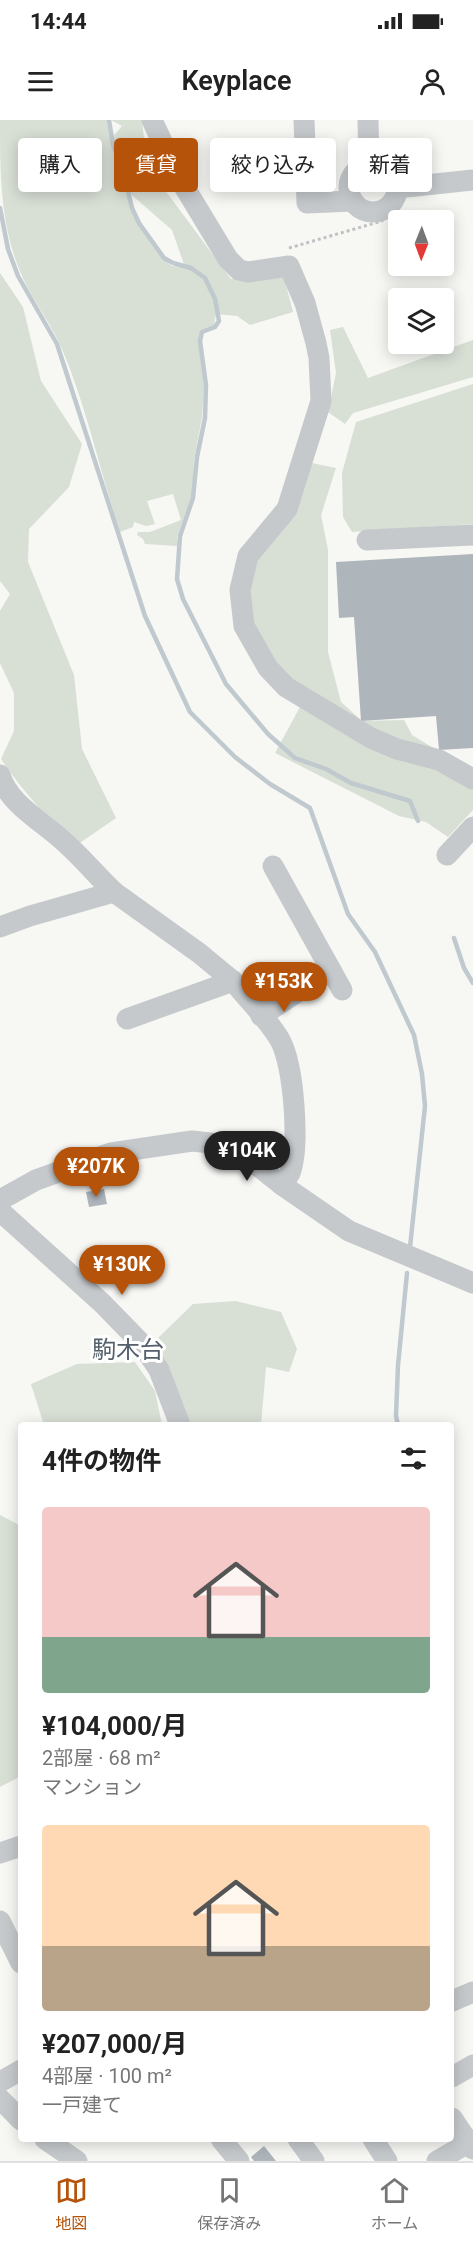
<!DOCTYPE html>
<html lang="ja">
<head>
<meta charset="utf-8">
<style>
  :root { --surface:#fff; --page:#f6f6f6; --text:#222; --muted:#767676; --line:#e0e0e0; --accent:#b45309 }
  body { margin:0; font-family:Roboto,"Noto Sans JP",sans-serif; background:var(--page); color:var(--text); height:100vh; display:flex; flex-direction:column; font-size:22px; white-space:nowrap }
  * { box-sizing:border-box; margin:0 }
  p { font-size:20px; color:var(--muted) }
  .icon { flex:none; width:33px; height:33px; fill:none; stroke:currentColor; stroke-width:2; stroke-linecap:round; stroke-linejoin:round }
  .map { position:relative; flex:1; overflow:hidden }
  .details { position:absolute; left:18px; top:1302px; width:436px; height:720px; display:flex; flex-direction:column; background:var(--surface); border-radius:6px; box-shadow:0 3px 15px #0003 }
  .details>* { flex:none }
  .banner { position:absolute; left:18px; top:18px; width:438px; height:54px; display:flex; gap:12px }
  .needle { width:39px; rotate:181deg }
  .fabs { position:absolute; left:388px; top:90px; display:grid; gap:12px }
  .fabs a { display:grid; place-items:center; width:66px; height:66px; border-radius:6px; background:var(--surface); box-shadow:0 3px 15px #0003; font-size:30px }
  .price { position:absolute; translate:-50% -51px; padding:0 14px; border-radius:21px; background:var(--accent); color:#fff; font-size:20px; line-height:39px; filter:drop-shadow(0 2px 3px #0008) }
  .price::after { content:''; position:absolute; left:50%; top:36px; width:18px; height:14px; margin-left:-9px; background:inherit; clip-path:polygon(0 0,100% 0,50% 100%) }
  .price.on { background:#222; color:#fff }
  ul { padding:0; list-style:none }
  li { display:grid; align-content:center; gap:12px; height:318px; padding:0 24px }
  li span { display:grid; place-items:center; height:186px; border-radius:6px; color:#555 }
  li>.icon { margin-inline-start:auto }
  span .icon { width:108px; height:108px; fill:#fffc; stroke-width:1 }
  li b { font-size:26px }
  h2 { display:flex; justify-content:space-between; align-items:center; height:72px; padding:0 24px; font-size:26px }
  .tag { padding:0 21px; border-radius:6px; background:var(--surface); box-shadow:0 3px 15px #0003; font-size:21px; line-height:54px }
  .tag.on { background:var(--accent); color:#fff }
  .status { display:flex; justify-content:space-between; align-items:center; height:42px; padding:0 30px; background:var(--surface); direction:ltr }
  .status svg { height:16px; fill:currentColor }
  header { display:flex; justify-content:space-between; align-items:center; height:78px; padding:0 24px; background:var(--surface); font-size:27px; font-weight:600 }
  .dock { display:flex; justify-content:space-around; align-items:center; height:84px; border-top:2px solid var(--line); background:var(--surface); font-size:16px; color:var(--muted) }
  .dock a { display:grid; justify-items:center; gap:3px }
  .dock .on { color:var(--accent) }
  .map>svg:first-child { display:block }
  .green { fill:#d8dfd5; fill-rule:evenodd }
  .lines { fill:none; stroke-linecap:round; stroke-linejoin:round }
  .stream { stroke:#bfc9ce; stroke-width:4.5 }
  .building { fill:#aeb5bb }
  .path { stroke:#bfc1c3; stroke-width:3; stroke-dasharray:3 3; stroke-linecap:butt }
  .minor { stroke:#c5c9cc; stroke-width:21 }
  .labels { text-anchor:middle; stroke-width:6; stroke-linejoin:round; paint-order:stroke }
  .quarter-label { font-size:24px; fill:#54606b; stroke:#fff }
</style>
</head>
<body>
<div class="status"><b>14:44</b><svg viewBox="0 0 49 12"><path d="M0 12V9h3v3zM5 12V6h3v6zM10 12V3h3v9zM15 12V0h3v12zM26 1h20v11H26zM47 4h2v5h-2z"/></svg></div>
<header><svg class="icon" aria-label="menu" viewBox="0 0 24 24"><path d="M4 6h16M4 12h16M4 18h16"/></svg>Keyplace<svg class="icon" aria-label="person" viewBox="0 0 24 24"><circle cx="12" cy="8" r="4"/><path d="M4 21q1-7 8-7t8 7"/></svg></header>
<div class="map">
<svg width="473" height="2041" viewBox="0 0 473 2041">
  <rect width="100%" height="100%" fill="#f7f7f4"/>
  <g class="green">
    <path d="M 0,0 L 107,0 L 111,19 L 122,6 L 111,0 L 142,0 L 147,46 L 231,159 L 284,157 L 293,192 L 250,205 L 237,196 L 216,194 L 214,206 L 199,214 L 204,267 L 202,297 L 194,340 L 192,375 L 177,417 L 177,426 L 145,424 L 143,419 L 137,415 L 138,412 L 150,412 L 181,400 L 173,374 L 147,381 L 155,404 L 146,406 L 134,402 L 133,407 L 120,412 C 100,352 87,288 62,229 C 50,201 30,177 19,149 C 0,101 0,50 0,0 ZM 126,70 L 172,110 L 185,147 L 172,146 L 168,143 C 147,116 134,105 126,70 Z"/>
    <path d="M 0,153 L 23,187 L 41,261 L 82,324 L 69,367 L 29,409 L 28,442 L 74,555 L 82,629 L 116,698 L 71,729 C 49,697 22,671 1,639 L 14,611 L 14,573 L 0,543 L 0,491 L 10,474 L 0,461 Z"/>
    <path d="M 343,207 L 368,258 L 473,220 L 473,257 L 353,293 L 345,304 L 328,292 L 336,253 L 330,210 Z"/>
    <path d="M 473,264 L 473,404 L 352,412 L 343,397 L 342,353 L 356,302 Z"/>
    <path d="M 307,342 L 336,348 L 321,395 L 328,430 L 328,532 L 341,582 L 362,601 L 404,600 L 412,615 L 473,652 L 473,690 L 448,717 L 426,702 L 399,696 L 275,633 L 300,587 L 236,501 L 250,443 Z"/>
    <path d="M 236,1181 L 281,1192 L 297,1229 L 289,1252 L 266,1247 L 261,1305 L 190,1305 L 155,1221 L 193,1184 Z"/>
    <path d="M 135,1242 L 155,1271 L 162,1305 L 44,1305 L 31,1264 L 77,1244 Z"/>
    <path d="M 0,1395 L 21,1406 L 21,1656 L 0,1667 Z"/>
  </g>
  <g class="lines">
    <g class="stream">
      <path d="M 109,0 L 113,25 L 124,55 L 132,88 L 139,103 L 164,138 L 173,143 L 191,148 L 205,158 L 215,179 L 219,201 L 215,207 L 202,212 L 200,221 L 206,265 L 205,298 L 197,337 L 193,378 L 180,416 L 177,459 L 183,479 L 226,564 L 268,614 L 295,638 L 326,649 L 351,663 L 410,681 L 418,701"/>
      <path d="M 0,88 L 8,129 L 18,156 L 57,224 L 145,496 L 190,592 L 235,637 L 270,664 L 310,688 L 348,794 L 375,832 L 414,915 L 422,954 L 425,986 L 410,1127"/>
      <path d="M 454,818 L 464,848 L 473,863"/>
      <path d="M 398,1305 L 396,1296 L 398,1245 L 407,1153"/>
    </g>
  </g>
  <g class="building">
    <path d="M 473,434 L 473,628 L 439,630 L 436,596 L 361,601 L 354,497 L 339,498 L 336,442 Z"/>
    <path d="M 104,1069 L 107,1084 L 89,1087 L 86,1072 Z"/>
    <path d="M 264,2026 L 276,2041 L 254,2041 L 251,2037 Z"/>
  </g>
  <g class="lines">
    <path class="path" d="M 289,128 L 382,101 L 379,92"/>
    <g class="minor">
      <path d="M 152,0 L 179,58 L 228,139 L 239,150 L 248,152 L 289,146 L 305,183 L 316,223 L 319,238 L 321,281 L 287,389 L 248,436 L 240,470 L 244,506 L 268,548 L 286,567 L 371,618 L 397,629 L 439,640 L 473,659"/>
      <path d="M 304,0 L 307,83 L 352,81"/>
      <path d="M 368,0 L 369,45"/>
      <circle cx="373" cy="68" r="24"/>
      <path d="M 397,68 L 473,60"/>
      <path d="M 367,420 L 473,415"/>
      <path d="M 0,655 C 8,683 41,701 61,719 C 80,735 96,755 114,772"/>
      <path d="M 447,735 L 473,707"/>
      <path d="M 273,746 L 342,870"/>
      <path d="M 0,807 L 30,796 L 114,772 L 199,833 L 233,861"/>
      <path d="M 261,896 L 331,850"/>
      <path d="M 127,899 L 233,861 C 248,880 268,899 280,920 C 294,945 300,1026 290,1053 C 288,1057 284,1061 282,1065"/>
      <path d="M 0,1080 L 36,1060 L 111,1033 L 192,1021 L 219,1024 L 240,1032 L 282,1065 L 349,1111 L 473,1163"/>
      <path d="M 0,1091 L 102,1183 L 141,1223 L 159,1250 L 180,1305"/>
      <path d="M 0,1733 L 21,1726"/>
      <path d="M 0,1801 L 21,1843"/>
      <path d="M 452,1881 L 473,1872"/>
      <path d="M 452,1957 L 473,1945"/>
      <path d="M 0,1962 L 21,1950"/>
      <path d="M 0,1979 L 21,2000"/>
      <path d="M 452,1998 L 473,2029"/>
      <path d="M 45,2019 L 77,2041"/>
      <path d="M 221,2019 L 239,2041"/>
      <path d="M 298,2019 L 314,2041"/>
      <path d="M 373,2019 L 387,2041"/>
      <path d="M 437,2041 L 473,2020"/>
    </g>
  </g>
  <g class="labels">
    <g class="quarter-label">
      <text x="128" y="1238">駒木台</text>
    </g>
  </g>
</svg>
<div class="fabs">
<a><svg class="needle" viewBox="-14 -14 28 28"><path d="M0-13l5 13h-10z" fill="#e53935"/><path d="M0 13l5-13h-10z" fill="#767676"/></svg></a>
<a><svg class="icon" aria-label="layers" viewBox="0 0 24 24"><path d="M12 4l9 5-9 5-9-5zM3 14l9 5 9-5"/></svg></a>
</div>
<b class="price" style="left:284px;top:893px">¥153K</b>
<b class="price on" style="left:247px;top:1062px">¥104K</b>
<b class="price" style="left:96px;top:1078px">¥207K</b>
<b class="price" style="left:122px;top:1176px">¥130K</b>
<div class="banner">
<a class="tag">購入</a>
<a class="tag on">賃貸</a>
<a class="tag">絞り込み</a>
<a class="tag">新着</a>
</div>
<section class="details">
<h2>4件の物件<svg class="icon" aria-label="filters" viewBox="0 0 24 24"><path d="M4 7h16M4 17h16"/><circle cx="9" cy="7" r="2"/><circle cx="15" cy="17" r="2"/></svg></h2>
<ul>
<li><span style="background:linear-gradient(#f6c9c9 70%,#7fa58c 0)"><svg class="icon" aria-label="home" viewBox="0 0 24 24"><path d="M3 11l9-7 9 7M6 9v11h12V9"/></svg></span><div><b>¥104,000/月</b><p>2部屋 · 68 m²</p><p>マンション</p></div></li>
<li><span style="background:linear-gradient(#ffd9b3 65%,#b9a48a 0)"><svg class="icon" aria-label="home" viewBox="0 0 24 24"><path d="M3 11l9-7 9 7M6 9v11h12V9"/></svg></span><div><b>¥207,000/月</b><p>4部屋 · 100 m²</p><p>一戸建て</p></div></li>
</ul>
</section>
</div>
<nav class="dock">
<a class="on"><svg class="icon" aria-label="map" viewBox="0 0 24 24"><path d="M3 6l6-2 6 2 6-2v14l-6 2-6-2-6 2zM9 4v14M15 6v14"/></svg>地図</a>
<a><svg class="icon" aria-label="saved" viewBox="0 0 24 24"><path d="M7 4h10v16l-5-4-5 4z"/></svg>保存済み</a>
<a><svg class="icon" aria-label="home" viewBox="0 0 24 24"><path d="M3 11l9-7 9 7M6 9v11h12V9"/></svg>ホーム</a>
</nav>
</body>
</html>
